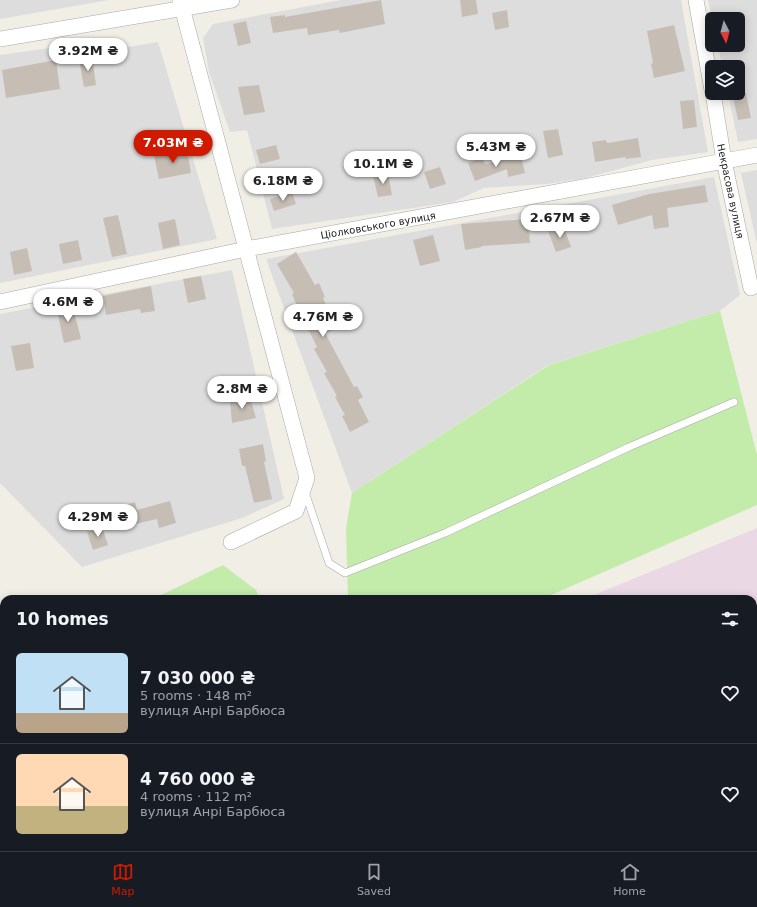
<!DOCTYPE html>
<html lang="en">
<head>
<meta charset="utf-8">
<style>
  :root { --surface:#171b24; --page:#20242c; --text:#f1f3f6; --muted:#9ea1a6; --line:#363941; --accent:#d01a00 }
  body { margin:0; font-family:"DejaVu Sans",sans-serif; background:var(--page); color:var(--text); height:100vh; display:flex; flex-direction:column; font-size:15px; white-space:nowrap }
  * { box-sizing:border-box; margin:0 }
  p { font-size:13px; color:var(--muted) }
  .icon { flex:none; width:22px; height:22px; fill:none; stroke:currentColor; stroke-width:2; stroke-linecap:round; stroke-linejoin:round }
  .map { position:relative; flex:1; overflow:hidden }
  .panel { position:absolute; left:0px; top:595px; width:757px; height:256px; display:flex; flex-direction:column; background:var(--surface); border-radius:12px 12px 0 0; box-shadow:0 2px 10px #0003 }
  .panel>* { flex:none }
  .needle { width:26px; rotate:174deg }
  .controls { position:absolute; left:705px; top:12px; display:grid; gap:8px }
  .controls a { display:grid; place-items:center; width:40px; height:40px; border-radius:6px; background:var(--surface); box-shadow:0 2px 10px #0003; font-size:20px }
  .price { position:absolute; translate:-50% -34px; padding:0 9px; border-radius:14px; background:#fff; color:#222; font-size:13px; line-height:26px; filter:drop-shadow(0 1px 2px #0008) }
  .price::after { content:''; position:absolute; left:50%; top:24px; width:12px; height:9px; margin-left:-6px; background:inherit; clip-path:polygon(0 0,100% 0,50% 100%) }
  .price.active { background:var(--accent); color:#fff }
  ul { padding:0; list-style:none }
  li { display:flex; align-items:center; gap:12px; height:100px; padding:0 16px }
  li+li { border-top:1px solid var(--line) }
  li span { display:grid; place-items:center; flex:none; width:112px; height:80px; border-radius:6px; color:#555 }
  li>.icon { margin-inline-start:auto }
  span .icon { width:48px; height:48px; fill:#fffc; stroke-width:1 }
  li b { font-size:17px }
  h2 { display:flex; justify-content:space-between; align-items:center; height:48px; padding:0 16px; font-size:17px }
  .tab-bar { display:flex; justify-content:space-around; align-items:center; height:56px; border-top:1px solid var(--line); background:var(--surface); font-size:11px; color:var(--muted) }
  .tab-bar a { display:grid; justify-items:center; gap:2px }
  .tab-bar .active { color:var(--accent) }
  .map>svg:first-child { display:block }
  .residential { fill:#dedddd }
  .industrial { fill:#ead8e4 }
  .grass { fill:#c3ecab }
  .building { fill:#c6beb5 }
  .lines { fill:none; stroke-linecap:round; stroke-linejoin:round }
  .service-casing { stroke:#a7a7a7; stroke-width:8 }
  .minor-casing { stroke:#a7a7a7; stroke-width:16 }
  .path { stroke:#fd8c6a; stroke-width:2.5; stroke-dasharray:2 2; stroke-linecap:butt }
  .service { stroke:#fff; stroke-width:7 }
  .minor { stroke:#fff; stroke-width:15 }
  .labels { text-anchor:middle; stroke-width:3; stroke-linejoin:round; paint-order:stroke }
  .street-label { font-size:10px; fill:#202020; stroke:#fff }
</style>
</head>
<body>
<div class="map">
<svg width="757" height="851" viewBox="0 0 757 851">
  <rect width="100%" height="100%" fill="#f1eee6"/>
  <g class="residential">
    <path d="M 0,0 L 109,0 L 0,19 Z"/>
    <path d="M 341,0 L 681,0 L 708,152 L 652,160 L 582,179 L 546,184 L 484,188 L 453,202 L 272,229 L 247,130 L 230,132 L 209,72 L 203,38 L 213,24 Z"/>
    <path d="M 708,0 L 757,0 L 757,139 L 738,142 L 728,93 L 738,93 L 738,67 L 722,67 L 718,45 L 738,45 L 738,19 L 712,19 Z"/>
    <path d="M 158,42 L 217,239 L 0,283 L 0,55 L 72,45 L 74,56 Z"/>
    <path d="M 757,170 L 757,244 L 741,173 Z"/>
    <path d="M 714,177 L 740,295 L 720,311 L 548,365 L 352,493 L 266,259 Z"/>
    <path d="M 232,270 L 284,499 L 242,518 L 82,567 L 0,483 L 0,314 Z"/>
  </g>
  <path class="industrial" d="M 757,528 L 757,851 L 445,851 L 442,847 L 753,847 L 753,599 L 584,599 Z"/>
  <g class="grass">
    <path d="M 720,311 L 757,455 L 757,505 L 542,599 L 348,599 L 346,528 L 352,493 L 549,365 Z"/>
    <path d="M 223,565 L 256,590 L 260,599 L 153,599 Z"/>
    <path d="M 4,672 L 4,847 L 389,847 L 392,851 L 0,851 L 0,674 Z"/>
  </g>
  <g class="building">
    <path d="M 381,0 L 385,24 L 340,33 L 339,30 L 308,35 L 307,28 L 273,33 L 270,17 L 285,15 L 285,17 Z"/>
    <path d="M 460,0 L 476,0 L 478,14 L 462,17 Z"/>
    <path d="M 507,10 L 509,27 L 495,30 L 492,13 Z"/>
    <path d="M 246,21 L 251,43 L 238,46 L 233,24 Z"/>
    <path d="M 674,25 L 685,71 L 654,78 L 651,64 L 653,63 L 647,31 Z"/>
    <path d="M 92,57 L 96,85 L 84,87 L 79,60 Z"/>
    <path d="M 56,60 L 60,89 L 6,98 L 2,70 Z"/>
    <path d="M 259,85 L 265,112 L 244,115 L 238,87 Z"/>
    <path d="M 732,93 L 746,93 L 751,118 L 738,120 Z"/>
    <path d="M 694,100 L 697,127 L 683,129 L 680,101 Z"/>
    <path d="M 558,129 L 563,155 L 548,158 L 543,131 Z"/>
    <path d="M 638,138 L 641,157 L 626,159 L 625,157 L 595,162 L 592,142 L 606,140 L 607,143 Z"/>
    <path d="M 276,145 L 280,159 L 260,164 L 256,150 Z"/>
    <path d="M 187,150 L 191,173 L 159,179 L 154,156 Z"/>
    <path d="M 521,156 L 525,173 L 508,177 L 507,169 L 475,181 L 468,163 L 482,157 L 485,164 Z"/>
    <path d="M 440,167 L 446,184 L 430,189 L 424,172 Z"/>
    <path d="M 388,173 L 392,195 L 378,197 L 373,176 Z"/>
    <path d="M 705,185 L 708,202 L 667,208 L 669,227 L 654,229 L 652,215 L 618,225 L 612,205 L 649,194 Z"/>
    <path d="M 292,192 L 296,204 L 274,211 L 270,199 Z"/>
    <path d="M 118,215 L 127,254 L 112,257 L 103,218 Z"/>
    <path d="M 175,219 L 180,245 L 163,249 L 158,223 Z"/>
    <path d="M 528,219 L 530,243 L 481,246 L 482,247 L 465,250 L 461,224 Z"/>
    <path d="M 563,225 L 571,247 L 556,252 L 548,231 Z"/>
    <path d="M 433,235 L 440,261 L 420,266 L 413,240 Z"/>
    <path d="M 78,240 L 82,260 L 63,264 L 59,244 Z"/>
    <path d="M 27,248 L 32,271 L 14,275 L 10,252 Z"/>
    <path d="M 296,252 L 315,285 L 319,283 L 325,297 L 323,298 L 336,328 L 325,333 L 354,387 L 357,386 L 363,397 L 358,400 L 369,422 L 350,432 L 342,416 L 345,415 L 335,397 L 337,396 L 324,373 L 327,372 L 314,349 L 317,347 L 298,308 L 292,294 L 294,293 L 277,264 Z"/>
    <path d="M 201,276 L 206,299 L 188,303 L 183,279 Z"/>
    <path d="M 151,286 L 155,311 L 141,313 L 140,309 L 106,315 L 103,296 Z"/>
    <path d="M 72,303 L 81,339 L 64,343 L 56,306 Z"/>
    <path d="M 30,343 L 34,368 L 16,371 L 11,346 Z"/>
    <path d="M 250,397 L 256,418 L 232,423 L 230,401 Z"/>
    <path d="M 263,444 L 266,461 L 264,462 L 272,499 L 254,503 L 245,466 L 242,466 L 239,449 Z"/>
    <path d="M 170,501 L 176,523 L 159,528 L 157,519 L 122,527 L 117,507 L 135,502 L 137,510 Z"/>
    <path d="M 102,527 L 108,545 L 93,550 L 87,532 Z"/>
  </g>
  <g class="lines">
    <g class="service-casing">
      <g id="service">
        <path d="M 305,492 L 329,563 L 345,573 L 445,533 L 629,447 L 734,402"/>
        <path d="M 753,719 L 757,717"/>
        <path d="M 731,850 L 731,851"/>
        <path d="M 539,851 L 540,847"/>
      </g>
    </g>
    <g class="minor-casing">
      <g id="minor">
        <path d="M 180,0 L 307,478 L 296,511 L 231,542"/>
        <path d="M 696,0 L 712,90"/>
        <path d="M 0,39 L 232,0"/>
        <path d="M 713,93 L 724,161 L 751,288"/>
        <path d="M 0,302 L 246,249 L 757,155"/>
      </g>
    </g>
    <g class="path">
      <path d="M 0,680 L 4,688"/>
      <path d="M 87,847 L 89,851"/>
    </g>
    <use href="#service" class="service"/>
    <use href="#minor" class="minor"/>
  </g>
  <g class="labels">
    <g class="street-label">
      <text transform="translate(731 191) rotate(78)" y="4">Некрасова вулиця</text>
      <text transform="translate(378 225) rotate(-10)" y="4">Ціолковського вулиця</text>
    </g>
  </g>
</svg>
<div class="controls">
<a><svg class="needle" viewBox="-14 -14 28 28"><path d="M0-13l5 13h-10z" fill="#e53935"/><path d="M0 13l5-13h-10z" fill="#9ea1a6"/></svg></a>
<a><svg class="icon" aria-label="layers" viewBox="0 0 24 24"><path d="M12 4l9 5-9 5-9-5zM3 14l9 5 9-5"/></svg></a>
</div>
<b class="price" style="left:88px;top:72px">3.92M ₴</b>
<b class="price active" style="left:173px;top:164px">7.03M ₴</b>
<b class="price" style="left:496px;top:168px">5.43M ₴</b>
<b class="price" style="left:383px;top:185px">10.1M ₴</b>
<b class="price" style="left:283px;top:202px">6.18M ₴</b>
<b class="price" style="left:560px;top:239px">2.67M ₴</b>
<b class="price" style="left:68px;top:323px">4.6M ₴</b>
<b class="price" style="left:323px;top:338px">4.76M ₴</b>
<b class="price" style="left:242px;top:410px">2.8M ₴</b>
<b class="price" style="left:98px;top:538px">4.29M ₴</b>
<section class="panel">
<h2>10 homes<svg class="icon" aria-label="filters" viewBox="0 0 24 24"><path d="M4 7h16M4 17h16"/><circle cx="9" cy="7" r="2"/><circle cx="15" cy="17" r="2"/></svg></h2>
<ul>
<li><span style="background:linear-gradient(#bfe0f5 75%,#b9a48a 0)"><svg class="icon" aria-label="home" viewBox="0 0 24 24"><path d="M3 11l9-7 9 7M6 9v11h12V9"/></svg></span><div><b>7 030 000 ₴</b><p>5 rooms · 148 m²</p><p>вулиця Анрі Барбюса</p></div><svg class="icon" aria-label="heart" viewBox="0 0 24 24"><path d="M12 20l-8-8c-3-5 5-10 8-4 3-6 11-1 8 4z"/></svg></li>
<li><span style="background:linear-gradient(#ffd9b3 65%,#c2b280 0)"><svg class="icon" aria-label="home" viewBox="0 0 24 24"><path d="M3 11l9-7 9 7M6 9v11h12V9"/></svg></span><div><b>4 760 000 ₴</b><p>4 rooms · 112 m²</p><p>вулиця Анрі Барбюса</p></div><svg class="icon" aria-label="heart" viewBox="0 0 24 24"><path d="M12 20l-8-8c-3-5 5-10 8-4 3-6 11-1 8 4z"/></svg></li>
</ul>
</section>
</div>
<nav class="tab-bar">
<a class="active"><svg class="icon" aria-label="map" viewBox="0 0 24 24"><path d="M3 6l6-2 6 2 6-2v14l-6 2-6-2-6 2zM9 4v14M15 6v14"/></svg>Map</a>
<a><svg class="icon" aria-label="saved" viewBox="0 0 24 24"><path d="M7 4h10v16l-5-4-5 4z"/></svg>Saved</a>
<a><svg class="icon" aria-label="home" viewBox="0 0 24 24"><path d="M3 11l9-7 9 7M6 9v11h12V9"/></svg>Home</a>
</nav>
</body>
</html>
